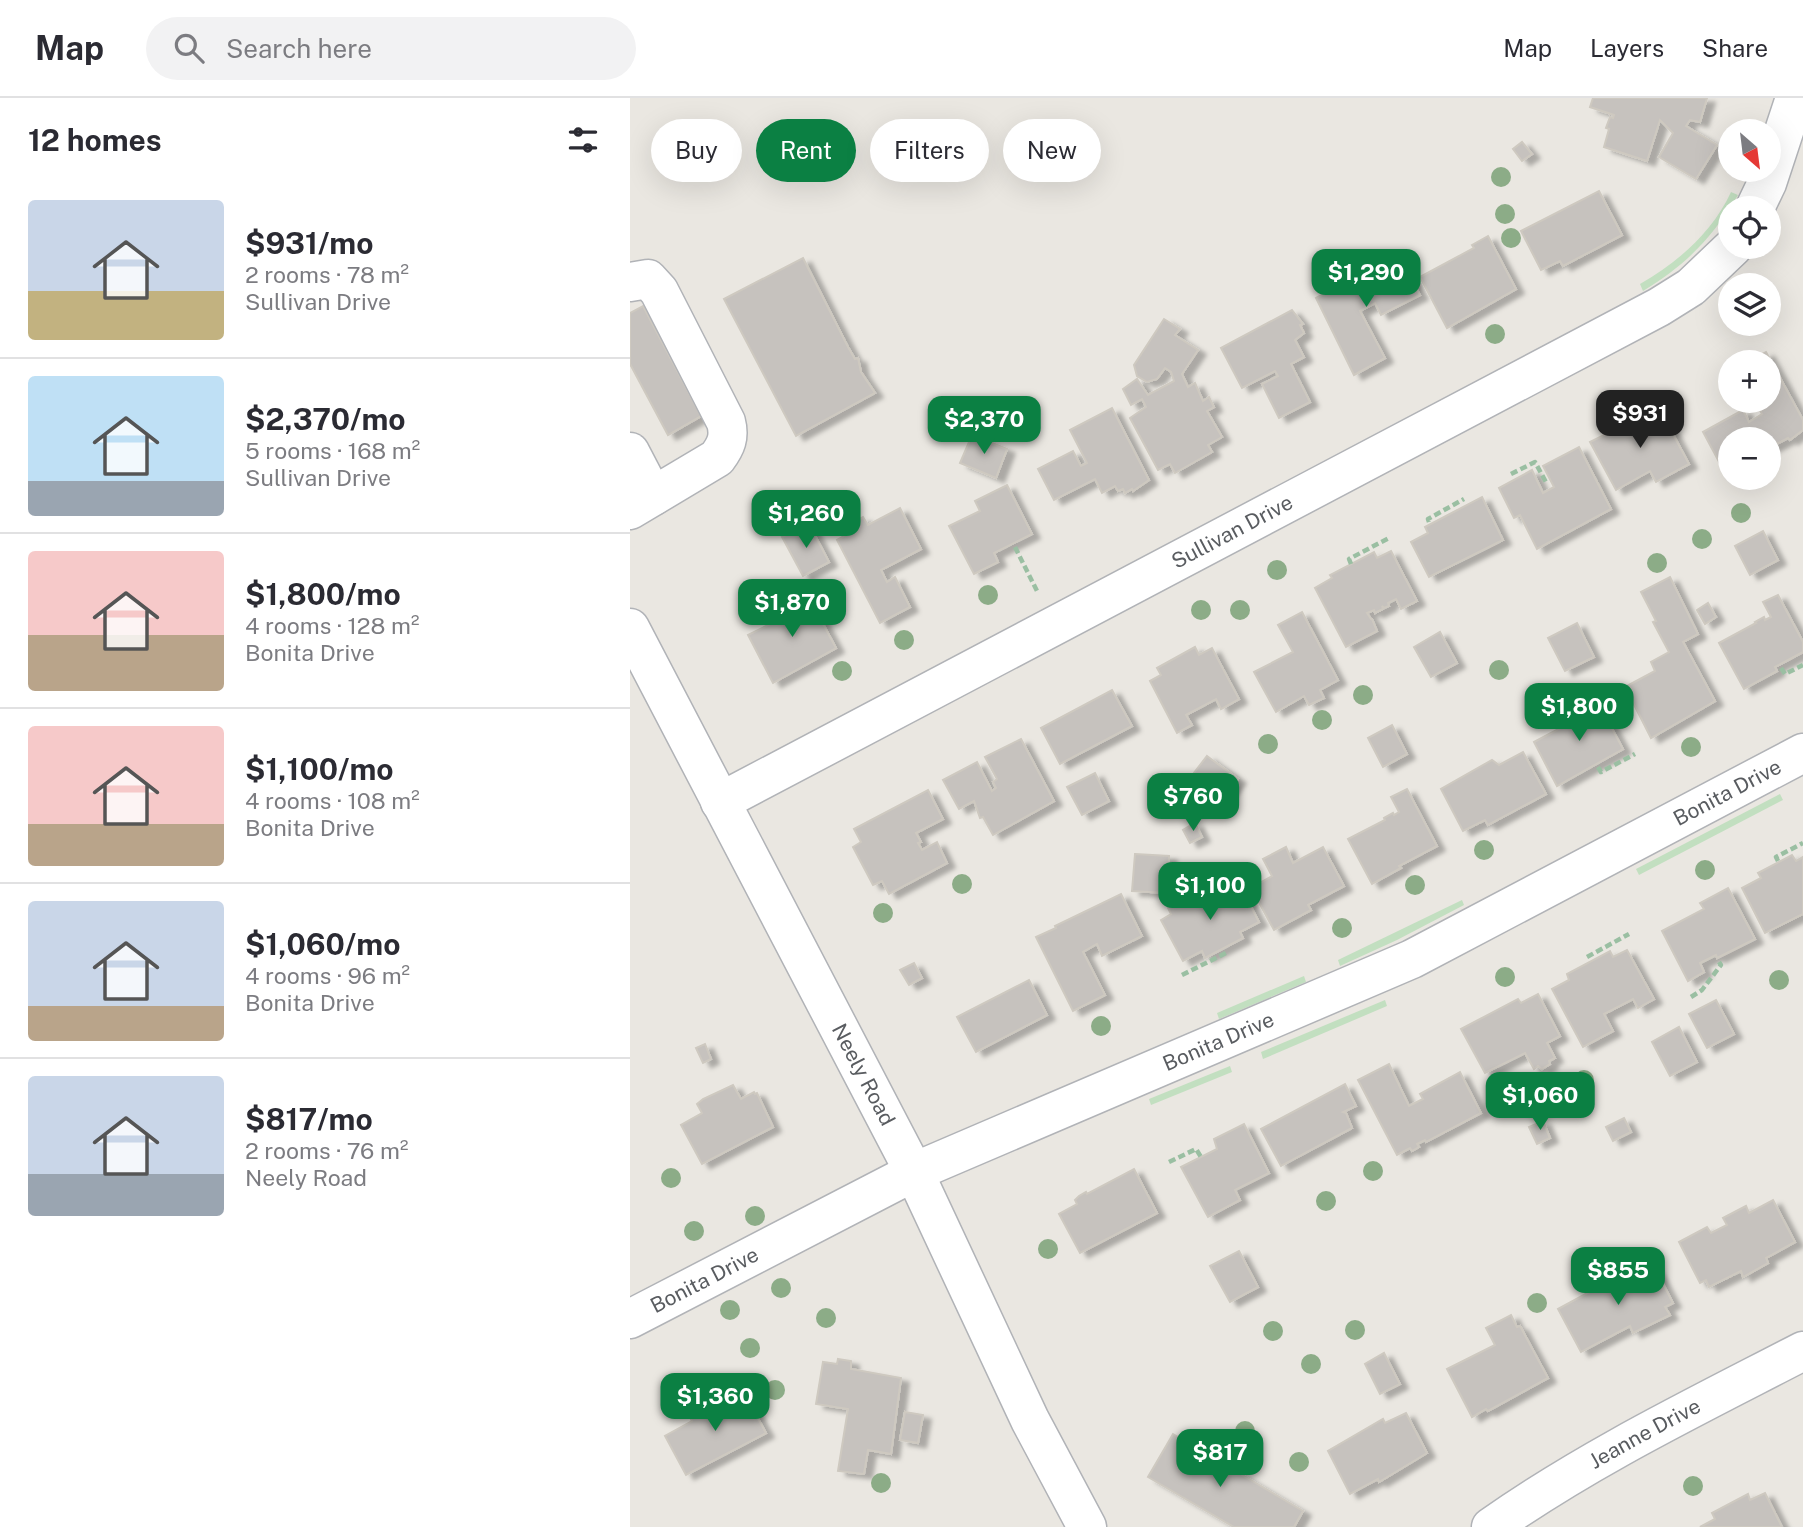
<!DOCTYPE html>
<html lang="en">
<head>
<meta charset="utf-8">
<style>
  :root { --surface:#fff; --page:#f2f2f3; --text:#2b2b33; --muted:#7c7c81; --line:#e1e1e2; --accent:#0b8043 }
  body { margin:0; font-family:"Public Sans",sans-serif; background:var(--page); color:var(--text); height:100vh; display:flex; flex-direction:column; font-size:26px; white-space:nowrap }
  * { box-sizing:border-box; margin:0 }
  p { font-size:23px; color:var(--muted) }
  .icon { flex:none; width:38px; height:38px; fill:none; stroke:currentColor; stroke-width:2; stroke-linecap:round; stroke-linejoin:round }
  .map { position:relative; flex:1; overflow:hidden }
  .side { display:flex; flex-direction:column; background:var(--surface); width:630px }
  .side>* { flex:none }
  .banner { position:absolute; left:21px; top:21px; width:665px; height:63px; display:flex; gap:14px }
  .needle { width:46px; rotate:152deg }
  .tools { position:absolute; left:1088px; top:21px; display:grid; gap:14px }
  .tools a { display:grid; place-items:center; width:63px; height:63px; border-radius:50%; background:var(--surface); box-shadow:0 7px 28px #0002; font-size:35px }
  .price { position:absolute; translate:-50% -60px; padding:0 16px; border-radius:14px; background:var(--accent); color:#fff; font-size:23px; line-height:46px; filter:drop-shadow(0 2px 4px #0008) }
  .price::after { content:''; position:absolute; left:50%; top:42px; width:21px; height:16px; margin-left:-10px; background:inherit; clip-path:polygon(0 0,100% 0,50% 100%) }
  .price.selected { background:#222; color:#fff }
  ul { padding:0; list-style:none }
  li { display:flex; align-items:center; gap:21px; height:175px; padding:0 28px }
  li+li { border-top:2px solid var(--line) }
  li span { display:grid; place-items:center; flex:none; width:196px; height:140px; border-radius:7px; color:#555 }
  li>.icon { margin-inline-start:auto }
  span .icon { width:84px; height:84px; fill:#fffc; stroke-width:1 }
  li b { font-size:30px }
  h2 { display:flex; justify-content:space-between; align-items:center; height:84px; padding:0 28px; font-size:30px }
  .tag { padding:0 24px; border-radius:32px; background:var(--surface); box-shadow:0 7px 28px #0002; font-size:24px; line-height:63px }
  .tag.selected { background:var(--accent); color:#fff }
  header { display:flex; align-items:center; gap:42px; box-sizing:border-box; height:98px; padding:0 35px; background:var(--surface); border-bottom:2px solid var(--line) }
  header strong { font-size:33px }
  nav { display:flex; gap:38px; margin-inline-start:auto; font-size:24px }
  .search { width:490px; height:63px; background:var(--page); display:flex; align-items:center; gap:18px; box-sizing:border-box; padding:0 24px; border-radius:38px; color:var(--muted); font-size:26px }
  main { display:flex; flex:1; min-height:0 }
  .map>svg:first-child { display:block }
  .green { fill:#c2dfc0 }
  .building { fill:#c6c2be; stroke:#cec9c0; stroke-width:2; filter:url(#shadow) }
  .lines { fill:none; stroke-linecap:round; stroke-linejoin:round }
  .minor-casing { stroke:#b1b3b7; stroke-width:41 }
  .path { stroke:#9abfa2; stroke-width:4.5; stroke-dasharray:7 3.5; stroke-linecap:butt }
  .minor { stroke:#fff; stroke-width:38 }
  .tree { fill:#8cac87 }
  .labels { text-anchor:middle; stroke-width:7; stroke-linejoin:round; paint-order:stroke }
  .street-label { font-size:21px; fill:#595c60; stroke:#fff }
</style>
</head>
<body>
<header>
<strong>Map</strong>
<div class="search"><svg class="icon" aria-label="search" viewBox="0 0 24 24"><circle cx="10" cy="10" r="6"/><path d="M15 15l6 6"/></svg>Search here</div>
<nav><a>Map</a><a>Layers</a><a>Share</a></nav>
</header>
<main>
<section class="side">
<h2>12 homes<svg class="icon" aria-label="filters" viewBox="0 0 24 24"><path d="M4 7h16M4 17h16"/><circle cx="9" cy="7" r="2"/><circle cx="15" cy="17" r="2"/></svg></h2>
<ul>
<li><span style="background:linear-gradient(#c9d6e8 65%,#c2b280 0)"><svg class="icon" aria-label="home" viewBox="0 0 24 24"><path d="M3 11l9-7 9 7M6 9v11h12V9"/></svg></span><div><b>$931/mo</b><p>2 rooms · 78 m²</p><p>Sullivan Drive</p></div></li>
<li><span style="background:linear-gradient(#bfe0f5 75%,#9aa5b1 0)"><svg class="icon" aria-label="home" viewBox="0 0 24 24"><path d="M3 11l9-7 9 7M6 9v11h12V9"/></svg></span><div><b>$2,370/mo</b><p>5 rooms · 168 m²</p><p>Sullivan Drive</p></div></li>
<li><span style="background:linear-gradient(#f6c9c9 60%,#b9a48a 0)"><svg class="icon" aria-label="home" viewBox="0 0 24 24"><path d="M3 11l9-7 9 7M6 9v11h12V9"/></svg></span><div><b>$1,800/mo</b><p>4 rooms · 128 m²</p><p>Bonita Drive</p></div></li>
<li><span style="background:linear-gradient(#f6c9c9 70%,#b9a48a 0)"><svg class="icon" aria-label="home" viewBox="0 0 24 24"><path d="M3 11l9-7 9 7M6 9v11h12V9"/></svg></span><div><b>$1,100/mo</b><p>4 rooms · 108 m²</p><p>Bonita Drive</p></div></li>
<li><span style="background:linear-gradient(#c9d6e8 75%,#b9a48a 0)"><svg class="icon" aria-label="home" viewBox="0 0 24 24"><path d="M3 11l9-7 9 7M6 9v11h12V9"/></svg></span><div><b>$1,060/mo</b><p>4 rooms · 96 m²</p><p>Bonita Drive</p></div></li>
<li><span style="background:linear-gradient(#c9d6e8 70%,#9aa5b1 0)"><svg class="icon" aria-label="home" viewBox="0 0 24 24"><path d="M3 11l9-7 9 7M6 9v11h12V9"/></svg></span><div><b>$817/mo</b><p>2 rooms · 76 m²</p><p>Neely Road</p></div></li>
</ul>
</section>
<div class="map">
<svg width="1173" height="1429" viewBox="0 0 1173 1429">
  <defs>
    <filter id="shadow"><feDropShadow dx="8" dy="4.5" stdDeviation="2" flood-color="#0004"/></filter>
  </defs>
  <rect width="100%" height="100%" fill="#eae7e1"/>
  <g class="green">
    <path d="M 1101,94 L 1108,97 C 1081,141 1057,166 1013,193 L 1010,186 C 1048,164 1082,135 1101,94 Z"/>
    <path d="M 1150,696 L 1153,702 L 1009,777 L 1006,771 Z"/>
    <path d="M 832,802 L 834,807 L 767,842 L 710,868 L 708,862 Z"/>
    <path d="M 674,878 L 676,884 L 589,921 L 587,915 Z"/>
    <path d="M 755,902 L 757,908 L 633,961 L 631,954 Z"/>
    <path d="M 600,968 L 602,974 L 521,1007 L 519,1001 Z"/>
  </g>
  <g class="building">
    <path d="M 963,0 L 1077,0 L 1070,24 L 1060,22 L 1056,28 L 1087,47 L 1066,81 L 1029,59 L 1043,35 L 1030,22 L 1017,63 L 974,49 L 979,31 L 976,30 L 980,19 L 983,20 L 984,17 L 960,9 Z"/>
    <path d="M 892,44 L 902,56 L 892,63 L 883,51 Z"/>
    <path d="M 969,93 L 992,137 L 933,168 L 930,163 L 911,172 L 891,133 Z"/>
    <path d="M 858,138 L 886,191 L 817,230 L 790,179 L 844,150 L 842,147 Z"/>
    <path d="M 768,157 L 790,197 L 751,217 L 745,205 L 730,213 L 755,260 L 724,277 L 686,200 Z"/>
    <path d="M 173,160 L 218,249 L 225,261 L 228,260 L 231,274 L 245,295 L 166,338 L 94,201 Z"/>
    <path d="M 13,208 L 71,318 L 38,337 L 0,266 L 0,215 Z"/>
    <path d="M 662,212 L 673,226 L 670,227 L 674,235 L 665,242 L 674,259 L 661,266 L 680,304 L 649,320 L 632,286 L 648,278 L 645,273 L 612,290 L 591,250 Z"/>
    <path d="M 534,221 L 550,231 L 545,237 L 568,252 L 552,276 L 558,289 L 565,285 L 573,303 L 579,299 L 584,309 L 577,313 L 592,339 L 578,347 L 582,354 L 545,375 L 540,366 L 528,372 L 500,320 L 516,309 L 512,301 L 501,307 L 493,291 L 507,281 L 518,297 L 544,283 L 541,274 L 535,270 L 527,281 L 517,284 L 507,278 L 504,267 Z"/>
    <path d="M 1136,254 L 1173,322 L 1173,332 L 1160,342 L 1158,340 L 1139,350 L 1139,341 L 1101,341 L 1101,372 L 1095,375 L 1073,334 L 1113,312 L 1119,324 L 1132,316 L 1125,303 L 1139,303 L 1139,264 L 1117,264 Z"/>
    <path d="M 482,310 L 519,382 L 503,393 L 502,391 L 495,395 L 493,391 L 488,393 L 485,388 L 472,395 L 465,381 L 424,402 L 408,371 L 443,353 L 451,368 L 457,365 L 440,332 Z"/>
    <path d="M 1029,310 L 1059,366 L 1026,384 L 1020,373 L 986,392 L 960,344 Z"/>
    <path d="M 342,337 L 377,351 L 366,380 L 330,365 Z"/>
    <path d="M 949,349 L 981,411 L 907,451 L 890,417 L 884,420 L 869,390 L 902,372 L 913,395 L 924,389 L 913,368 Z"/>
    <path d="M 377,387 L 402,436 L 364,455 L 368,464 L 344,476 L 319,428 L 350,413 L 345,403 Z"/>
    <path d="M 852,399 L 873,442 L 799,479 L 781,444 L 798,435 L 795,429 Z"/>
    <path d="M 270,410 L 291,451 L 251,472 L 257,484 L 265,479 L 280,509 L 250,525 L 207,442 L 221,434 L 218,427 L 233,419 L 238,427 Z"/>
    <path d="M 179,426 L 199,464 L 173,478 L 152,439 Z"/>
    <path d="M 1133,433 L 1148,462 L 1120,477 L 1105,448 Z"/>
    <path d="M 761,453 L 787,503 L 771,511 L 766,501 L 758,505 L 759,508 L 754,510 L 752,508 L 753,511 L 745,515 L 744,512 L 737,515 L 741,521 L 742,521 L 747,533 L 716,549 L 685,490 L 702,480 L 700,477 L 744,454 L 747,460 Z"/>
    <path d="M 1040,479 L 1068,536 L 1053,544 L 1085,603 L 1021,640 L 995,589 L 1025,573 L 1021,564 L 1039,554 L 1023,524 L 1026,523 L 1011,494 Z"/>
    <path d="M 176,494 L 206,550 L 143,585 L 118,537 L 148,522 L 146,518 L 149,517 L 145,511 Z"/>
    <path d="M 1148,497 L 1173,544 L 1173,554 L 1145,569 L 1147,573 L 1114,591 L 1089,545 L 1126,525 L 1125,524 L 1134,519 L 1135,522 L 1141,519 L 1133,504 Z"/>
    <path d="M 1078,505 L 1086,519 L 1075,526 L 1067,512 Z"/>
    <path d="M 672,514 L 708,582 L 690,592 L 694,600 L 679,607 L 674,598 L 646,614 L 624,574 L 663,554 L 648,527 Z"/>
    <path d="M 947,525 L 964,559 L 935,573 L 918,540 Z"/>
    <path d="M 810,534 L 827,565 L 801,579 L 784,549 Z"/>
    <path d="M 565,549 L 569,557 L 582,550 L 609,601 L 591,611 L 586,601 L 556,617 L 562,627 L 547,635 L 520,583 L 531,577 L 527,570 Z"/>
    <path d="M 482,592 L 502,628 L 430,666 L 411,630 Z"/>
    <path d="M 963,595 L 993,651 L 927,688 L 904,644 L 955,617 L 948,603 Z"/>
    <path d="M 762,627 L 777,656 L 753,669 L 738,640 Z"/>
    <path d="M 391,641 L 424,703 L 363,737 L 353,719 L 350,720 L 344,703 L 329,711 L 313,682 L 347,664 L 362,693 L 366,690 L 363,684 L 367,681 L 355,659 Z"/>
    <path d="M 893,654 L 916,696 L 858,727 L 855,722 L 833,733 L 811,691 L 862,662 L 869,667 Z"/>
    <path d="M 577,658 L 608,681 L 591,704 L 560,680 Z"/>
    <path d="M 465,675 L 479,703 L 452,717 L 437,689 Z"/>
    <path d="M 777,691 L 807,748 L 769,768 L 771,770 L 742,786 L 718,741 L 755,722 L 754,720 L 763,715 L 764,717 L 769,714 L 761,699 Z"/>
    <path d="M 298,692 L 313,721 L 286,735 L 291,744 L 288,745 L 292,752 L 307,744 L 317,765 L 259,796 L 252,783 L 243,787 L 223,749 L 231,744 L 224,731 Z"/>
    <path d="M 565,725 L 572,739 L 560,745 L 553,732 Z"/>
    <path d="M 656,749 L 663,765 L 693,749 L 714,788 L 678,807 L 681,812 L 644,832 L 621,790 L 642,778 L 633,761 Z"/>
    <path d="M 505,756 L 539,758 L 537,795 L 502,793 Z"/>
    <path d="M 1162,757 L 1166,763 L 1173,759 L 1173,816 L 1135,835 L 1112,790 L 1131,780 L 1128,775 Z"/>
    <path d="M 607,782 L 629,824 L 610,834 L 613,840 L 575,860 L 572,853 L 553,863 L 531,822 L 541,816 L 538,810 L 551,803 L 554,809 Z"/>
    <path d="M 1098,790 L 1125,841 L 1087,860 L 1086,857 L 1070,865 L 1074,874 L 1058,883 L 1032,833 L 1074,811 L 1070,805 Z"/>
    <path d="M 491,796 L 512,838 L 472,858 L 467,846 L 453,854 L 475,897 L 443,913 L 406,839 L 426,830 L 425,828 Z"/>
    <path d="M 997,852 L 1024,901 L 1008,910 L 1003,901 L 974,916 L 983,933 L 953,949 L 922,891 L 939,882 L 937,876 L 980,853 L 983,859 Z"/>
    <path d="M 284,865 L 292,880 L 279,887 L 270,872 Z"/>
    <path d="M 399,882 L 417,917 L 346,954 L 327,919 Z"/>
    <path d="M 908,896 L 930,938 L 917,945 L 925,960 L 919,963 L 920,966 L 912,971 L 908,968 L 904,971 L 895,955 L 855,975 L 831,931 L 888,901 L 891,905 Z"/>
    <path d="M 1086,902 L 1104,936 L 1077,950 L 1059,916 Z"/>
    <path d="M 1049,929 L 1067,964 L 1040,978 L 1022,944 Z"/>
    <path d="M 75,946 L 81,961 L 73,965 L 66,950 Z"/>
    <path d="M 759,966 L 779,1008 L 793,1001 L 790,996 L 830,974 L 851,1015 L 796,1044 L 795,1042 L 787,1046 L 789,1049 L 782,1053 L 780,1050 L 767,1057 L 728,982 Z"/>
    <path d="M 715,986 L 726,1008 L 713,1014 L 716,1015 L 722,1030 L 651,1068 L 631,1031 Z"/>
    <path d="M 103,987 L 111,1001 L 124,994 L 125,996 L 127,995 L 143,1029 L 72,1066 L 51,1027 L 72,1015 L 67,1006 L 73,1001 Z"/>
    <path d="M 994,1020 L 1001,1034 L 983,1043 L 976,1029 Z"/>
    <path d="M 913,1023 L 920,1040 L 907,1046 L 899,1029 Z"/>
    <path d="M 614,1026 L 639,1075 L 605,1092 L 610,1102 L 578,1119 L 551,1069 L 587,1051 L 584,1041 Z"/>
    <path d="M 504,1071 L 527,1115 L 450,1155 L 429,1116 L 447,1106 L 445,1102 L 449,1098 L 456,1094 L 457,1096 Z"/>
    <path d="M 1143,1102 L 1165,1144 L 1136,1160 L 1138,1165 L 1113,1179 L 1111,1173 L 1079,1189 L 1076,1182 L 1070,1185 L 1049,1144 L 1077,1129 L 1081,1135 L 1097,1127 L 1093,1120 L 1116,1108 L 1119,1115 Z"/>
    <path d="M 609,1153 L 628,1189 L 600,1204 L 580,1168 Z"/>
    <path d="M 1020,1161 L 1043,1205 L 1035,1209 L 1040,1217 L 1003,1235 L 1000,1228 L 951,1254 L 928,1211 Z"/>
    <path d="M 881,1217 L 887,1229 L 890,1228 L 918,1280 L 858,1313 L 856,1311 L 842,1319 L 817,1271 L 865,1247 L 856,1230 Z"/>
    <path d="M 754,1255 L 770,1286 L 750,1296 L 735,1266 Z"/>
    <path d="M 208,1261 L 221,1263 L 221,1271 L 271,1280 L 261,1356 L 238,1352 L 234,1376 L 208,1373 L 218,1311 L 186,1306 L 193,1264 L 207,1266 Z"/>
    <path d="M 114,1295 L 136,1335 L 56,1377 L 35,1338 L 62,1323 L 59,1318 L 85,1304 L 88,1309 Z"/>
    <path d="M 275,1314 L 293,1317 L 288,1345 L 270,1342 Z"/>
    <path d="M 776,1315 L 797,1355 L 749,1384 L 748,1381 L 720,1396 L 698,1353 L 753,1321 L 755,1325 Z"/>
    <path d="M 543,1336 L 673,1413 L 664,1429 L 604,1429 L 518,1379 Z"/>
    <path d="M 1135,1395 L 1152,1429 L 1070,1429 L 1085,1421 L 1082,1415 L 1118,1396 L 1120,1402 Z"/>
  </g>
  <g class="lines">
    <g class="minor-casing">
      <g id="minor">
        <path d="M 1125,110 L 1137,85 L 1165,0"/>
        <path d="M 0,184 L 18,181 L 29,193 L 96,324 C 100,339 96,348 87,360 L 0,412"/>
        <path d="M 0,354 L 23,398"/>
        <path id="s1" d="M 0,530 L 284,1074 L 400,1322 L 457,1429"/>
        <path id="s2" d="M 90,704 L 1029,209 L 1061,189 L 1103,149"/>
        <path id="s3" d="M 0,1221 L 284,1074 L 782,861 L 1173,655"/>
        <path id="s4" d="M 861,1429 C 959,1360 1067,1308 1173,1253"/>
      </g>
    </g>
    <g class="path">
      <path d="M 1009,319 L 1006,315 L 1034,301"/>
      <path d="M 881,376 L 905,364 L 917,386"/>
      <path d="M 799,424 L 798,421 L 834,401"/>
      <path d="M 385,449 L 408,495"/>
      <path d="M 721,466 L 719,461 L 759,440"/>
      <path d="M 1151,570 L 1155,576 L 1173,567"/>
      <path d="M 968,669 L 971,674 L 1005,656"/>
      <path d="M 1148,763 L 1146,759 L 1173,745"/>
      <path d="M 957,859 L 999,836"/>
      <path d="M 552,877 L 596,855"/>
      <path d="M 1061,899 L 1072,892 L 1091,867 L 1089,864"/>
      <path d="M 539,1064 L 566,1051 L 571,1059"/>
    </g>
    <use href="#minor" class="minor"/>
  </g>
  <g class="tree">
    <circle cx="871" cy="79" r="10"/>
    <circle cx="875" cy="116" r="10"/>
    <circle cx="881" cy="140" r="10"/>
    <circle cx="865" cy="236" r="10"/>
    <circle cx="1111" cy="415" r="10"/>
    <circle cx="1072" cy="441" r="10"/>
    <circle cx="1027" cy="465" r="10"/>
    <circle cx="647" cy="472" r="10"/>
    <circle cx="358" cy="497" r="10"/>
    <circle cx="571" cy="512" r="10"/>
    <circle cx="610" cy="512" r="10"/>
    <circle cx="274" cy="542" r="10"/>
    <circle cx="869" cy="572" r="10"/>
    <circle cx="212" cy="573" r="10"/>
    <circle cx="733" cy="597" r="10"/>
    <circle cx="692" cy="622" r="10"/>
    <circle cx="638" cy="646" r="10"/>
    <circle cx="1061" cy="649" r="10"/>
    <circle cx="854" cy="752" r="10"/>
    <circle cx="1075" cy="772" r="10"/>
    <circle cx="332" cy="786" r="10"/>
    <circle cx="785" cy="787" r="10"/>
    <circle cx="253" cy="815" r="10"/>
    <circle cx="712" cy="830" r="10"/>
    <circle cx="875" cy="879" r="10"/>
    <circle cx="1149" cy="882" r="10"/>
    <circle cx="471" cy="928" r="10"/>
    <circle cx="954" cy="982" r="10"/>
    <circle cx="743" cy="1073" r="10"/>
    <circle cx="41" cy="1080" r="10"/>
    <circle cx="696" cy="1103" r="10"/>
    <circle cx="125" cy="1118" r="10"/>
    <circle cx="64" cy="1133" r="10"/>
    <circle cx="418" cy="1151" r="10"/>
    <circle cx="151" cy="1190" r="10"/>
    <circle cx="907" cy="1205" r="10"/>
    <circle cx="100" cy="1212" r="10"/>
    <circle cx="196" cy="1220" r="10"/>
    <circle cx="725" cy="1232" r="10"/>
    <circle cx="643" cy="1233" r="10"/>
    <circle cx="120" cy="1250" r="10"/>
    <circle cx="681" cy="1266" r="10"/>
    <circle cx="145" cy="1292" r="10"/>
    <circle cx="615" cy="1333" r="10"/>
    <circle cx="669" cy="1364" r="10"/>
    <circle cx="251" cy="1385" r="10"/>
    <circle cx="1063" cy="1388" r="10"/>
  </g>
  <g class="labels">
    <g class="street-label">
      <text dy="7" stroke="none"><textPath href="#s2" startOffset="579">Sullivan Drive</textPath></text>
      <text dy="7" stroke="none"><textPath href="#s3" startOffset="1218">Bonita Drive</textPath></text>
      <text dy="7" stroke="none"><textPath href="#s3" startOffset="651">Bonita Drive</textPath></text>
      <text dy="7" stroke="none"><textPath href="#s1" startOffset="504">Neely Road</textPath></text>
      <text dy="7" stroke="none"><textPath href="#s3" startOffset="84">Bonita Drive</textPath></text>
      <text dy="7" stroke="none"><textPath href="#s4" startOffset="180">Jeanne Drive</textPath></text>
    </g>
  </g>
</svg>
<div class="tools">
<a><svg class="needle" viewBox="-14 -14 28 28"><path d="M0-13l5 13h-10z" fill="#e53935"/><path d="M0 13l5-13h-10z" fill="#7c7c81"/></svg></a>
<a><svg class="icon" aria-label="locate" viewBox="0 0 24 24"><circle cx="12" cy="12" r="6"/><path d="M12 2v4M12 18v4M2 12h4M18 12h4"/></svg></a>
<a><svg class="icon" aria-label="layers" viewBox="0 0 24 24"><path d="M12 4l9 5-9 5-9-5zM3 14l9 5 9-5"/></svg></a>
<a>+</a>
<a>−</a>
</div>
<b class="price" style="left:736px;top:211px">$1,290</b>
<b class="price selected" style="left:1010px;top:352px">$931</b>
<b class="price" style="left:354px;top:358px">$2,370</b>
<b class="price" style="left:176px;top:452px">$1,260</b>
<b class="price" style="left:162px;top:541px">$1,870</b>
<b class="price" style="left:949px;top:645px">$1,800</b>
<b class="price" style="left:563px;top:735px">$760</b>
<b class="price" style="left:580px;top:824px">$1,100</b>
<b class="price" style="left:910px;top:1034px">$1,060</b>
<b class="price" style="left:988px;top:1209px">$855</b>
<b class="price" style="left:85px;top:1335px">$1,360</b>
<b class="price" style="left:590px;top:1391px">$817</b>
<div class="banner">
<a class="tag">Buy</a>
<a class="tag selected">Rent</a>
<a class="tag">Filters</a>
<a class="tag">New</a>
</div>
</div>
</main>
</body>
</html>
